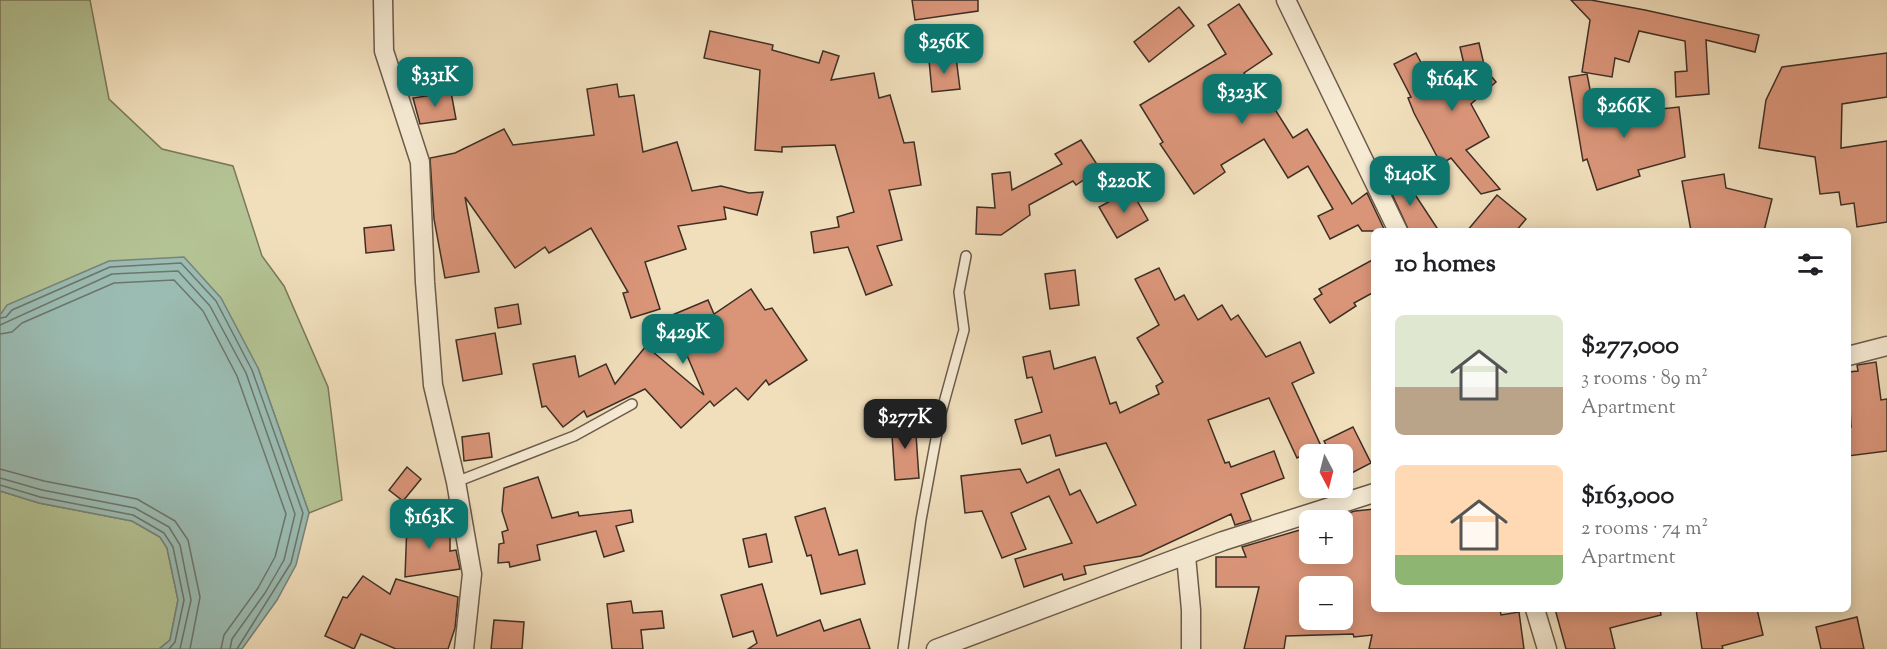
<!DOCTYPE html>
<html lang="en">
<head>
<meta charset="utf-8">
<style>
  :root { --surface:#fff; --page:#f6f6f6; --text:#202124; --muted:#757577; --accent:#0f766e }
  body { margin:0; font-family:"Sorts Mill Goudy",serif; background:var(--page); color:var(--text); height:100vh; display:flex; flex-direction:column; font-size:22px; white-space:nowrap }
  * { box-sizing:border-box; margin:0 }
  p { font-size:20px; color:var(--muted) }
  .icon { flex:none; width:33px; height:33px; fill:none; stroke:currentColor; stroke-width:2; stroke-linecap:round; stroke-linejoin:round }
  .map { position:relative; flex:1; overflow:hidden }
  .panel { position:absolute; left:1371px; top:228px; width:480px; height:384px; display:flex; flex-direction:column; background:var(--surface); border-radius:9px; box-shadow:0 3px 15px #0003 }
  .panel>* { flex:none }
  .needle { width:39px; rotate:173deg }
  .tools { position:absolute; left:1299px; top:444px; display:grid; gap:12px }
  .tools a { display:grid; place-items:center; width:54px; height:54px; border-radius:9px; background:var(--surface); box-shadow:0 3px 15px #0003; font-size:30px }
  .price { position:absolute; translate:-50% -51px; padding:0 14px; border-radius:12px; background:var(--accent); color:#fff; font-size:20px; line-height:39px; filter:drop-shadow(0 2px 3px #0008) }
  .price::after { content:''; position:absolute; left:50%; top:36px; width:18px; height:14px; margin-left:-9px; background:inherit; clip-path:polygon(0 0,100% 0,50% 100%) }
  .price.current { background:#222; color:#fff }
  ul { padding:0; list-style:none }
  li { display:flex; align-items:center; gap:18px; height:150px; padding:0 24px }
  li span { display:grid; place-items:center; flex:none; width:168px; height:120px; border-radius:9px; color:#555 }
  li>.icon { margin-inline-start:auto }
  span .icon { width:72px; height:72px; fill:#fffc; stroke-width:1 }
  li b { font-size:26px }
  h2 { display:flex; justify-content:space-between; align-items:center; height:72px; padding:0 24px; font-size:26px }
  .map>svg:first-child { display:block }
  .green { fill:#b4c394; stroke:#79795c; stroke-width:1.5 }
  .water { fill:#9bbcb3; stroke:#76847a; stroke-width:1.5 }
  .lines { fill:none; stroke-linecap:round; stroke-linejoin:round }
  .shore { stroke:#6c766c; stroke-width:1.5 }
  .building { fill:#da9579; stroke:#3e2f25; stroke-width:1.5; fill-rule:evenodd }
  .service-casing { stroke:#6b5b4b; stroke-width:12 }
  .minor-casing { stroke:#6b5b4b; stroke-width:21 }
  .service { stroke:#f6ead3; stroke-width:9 }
  .minor { stroke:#f6ead3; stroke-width:18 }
</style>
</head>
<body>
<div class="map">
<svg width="1887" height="649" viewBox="0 0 1887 649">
  <rect width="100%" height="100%" fill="#f1dfbc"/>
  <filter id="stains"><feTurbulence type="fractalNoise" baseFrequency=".00333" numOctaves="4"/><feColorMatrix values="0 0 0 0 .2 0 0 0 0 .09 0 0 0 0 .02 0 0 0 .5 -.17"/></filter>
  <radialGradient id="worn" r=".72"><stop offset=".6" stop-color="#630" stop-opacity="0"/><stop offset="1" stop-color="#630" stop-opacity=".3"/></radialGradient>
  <g class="green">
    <path d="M 0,0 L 90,0 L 109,99 L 162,149 L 233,166 L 262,256 L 284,286 L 328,387 L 342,500 L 309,513 L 258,368 L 0,315 Z"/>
    <path d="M 0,491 L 39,503 L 132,521 L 160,537 L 167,548 L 178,600 L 170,640 L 159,649 L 0,649 Z"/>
  </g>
  <path class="water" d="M 184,257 L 221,298 L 258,368 L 309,513 L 296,565 L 277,600 L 242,649 L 159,649 L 170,640 L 178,600 L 167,548 L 160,537 L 132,521 L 39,503 L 0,491 L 0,315 L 7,305 L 109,261 Z"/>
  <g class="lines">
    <g class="shore">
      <path d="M 0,318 L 6,317 L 12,310 L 110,267 L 181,263 L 216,301 L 252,370 L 303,513 L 291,563 L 237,649"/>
      <path d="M 0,325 L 112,274 L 178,271 L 210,306 L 246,373 L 295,514 L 284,560 L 265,593 L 232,639 L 230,649"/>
      <path d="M 0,334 L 12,332 L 22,323 L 114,283 L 174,280 L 203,311 L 237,376 L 286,514 L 275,557 L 258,588 L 224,635 L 221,649"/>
      <path d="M 0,469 L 44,481 L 137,499 L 175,521 L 188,540 L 200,597 L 190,649"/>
      <path d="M 0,478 L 42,490 L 135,508 L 169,527 L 180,545 L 191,600 L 180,649"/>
      <path d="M 0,485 L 40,497 L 133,515 L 164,533 L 173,547 L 184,600 L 175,642 L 169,649"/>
    </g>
  </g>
  <g class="building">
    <path d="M 912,0 L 978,0 L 978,11 L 915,20 Z"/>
    <path d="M 1571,0 L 1591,0 L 1645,10 L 1759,35 L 1755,52 L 1706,40 L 1709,94 L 1676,97 L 1675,72 L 1687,71 L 1685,41 L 1639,31 L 1629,62 L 1615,58 L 1612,77 L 1582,72 L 1590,20 Z"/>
    <path d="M 1239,4 L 1272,54 L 1244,73 L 1265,107 L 1271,103 L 1293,138 L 1307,129 L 1352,204 L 1367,193 L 1385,231 L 1362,231 L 1358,225 L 1330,239 L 1318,216 L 1333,209 L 1308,166 L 1288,178 L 1264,139 L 1221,165 L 1225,172 L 1194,194 L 1160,144 L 1163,142 L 1140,105 L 1226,54 L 1208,25 Z"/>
    <path d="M 1179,7 L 1194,26 L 1149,62 L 1134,42 Z"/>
    <path d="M 710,31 L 773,45 L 772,50 L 819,63 L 823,51 L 839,56 L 831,80 L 874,73 L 879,98 L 890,95 L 904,143 L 914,142 L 921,185 L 889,190 L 902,240 L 877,246 L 892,285 L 866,295 L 848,247 L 814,253 L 811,232 L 839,227 L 837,217 L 854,212 L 835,145 L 782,147 L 782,152 L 755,150 L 760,70 L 704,58 Z"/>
    <path d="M 1479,43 L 1485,69 L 1496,82 L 1471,104 L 1489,137 L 1466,150 L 1500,189 L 1481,194 L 1451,158 L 1441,164 L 1414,113 L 1408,98 L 1411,97 L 1394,64 L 1416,53 L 1437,93 L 1466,73 L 1460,47 Z"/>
    <path d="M 1887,53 L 1887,97 L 1842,104 L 1841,148 L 1887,141 L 1887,222 L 1857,227 L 1854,203 L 1841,205 L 1839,192 L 1820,194 L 1815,157 L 1759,148 L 1766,100 L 1782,67 Z"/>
    <path d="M 956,57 L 960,89 L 932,92 L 929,60 Z"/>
    <path d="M 1587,74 L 1597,125 L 1630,116 L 1661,112 L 1661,109 L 1679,107 L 1685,157 L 1638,170 L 1640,176 L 1597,190 L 1587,159 L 1583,161 L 1569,77 Z"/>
    <path d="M 617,84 L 619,97 L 634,95 L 643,152 L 677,142 L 692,191 L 721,186 L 749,193 L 763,192 L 757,215 L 724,207 L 726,219 L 678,226 L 686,249 L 645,262 L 660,309 L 631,318 L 623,293 L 628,292 L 591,228 L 549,253 L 545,247 L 515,268 L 465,197 L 479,272 L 445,278 L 434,219 L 430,158 L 455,153 L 504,129 L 513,145 L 594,135 L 587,89 Z"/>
    <path d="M 451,92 L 456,119 L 420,124 L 413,98 Z"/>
    <path d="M 1081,140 L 1100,169 L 1076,185 L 1073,181 L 1029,205 L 1030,215 L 1001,235 L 976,234 L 977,207 L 995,208 L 992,174 L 1010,172 L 1012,190 L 1062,164 L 1055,154 Z"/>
    <path d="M 1394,173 L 1410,195 L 1414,193 L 1439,231 L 1409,231 L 1385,179 Z"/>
    <path d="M 1724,174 L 1726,188 L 1772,199 L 1764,231 L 1691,231 L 1682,181 Z"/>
    <path d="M 1131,190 L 1148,220 L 1117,238 L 1099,207 Z"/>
    <path d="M 1497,195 L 1526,219 L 1516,231 L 1467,231 Z"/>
    <path d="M 391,225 L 394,250 L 366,253 L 364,228 Z"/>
    <path d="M 1374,259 L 1374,292 L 1354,303 L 1356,306 L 1330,323 L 1314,299 L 1322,294 L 1319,289 Z"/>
    <path d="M 1159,268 L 1175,300 L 1184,295 L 1198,320 L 1222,305 L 1231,320 L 1238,315 L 1266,357 L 1300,342 L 1314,373 L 1292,383 L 1321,446 L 1297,458 L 1269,398 L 1208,420 L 1225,463 L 1229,462 L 1231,467 L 1274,451 L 1284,478 L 1241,494 L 1251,520 L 1235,525 L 1231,514 L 1141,556 L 1084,566 L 1086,574 L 1064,580 L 1062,574 L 1024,587 L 1015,559 L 1072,543 L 1049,496 L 1011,513 L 1026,549 L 1002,558 L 982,511 L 965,513 L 961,476 L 1020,469 L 1027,483 L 1059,469 L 1070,495 L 1080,490 L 1097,523 L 1136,505 L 1106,443 L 1056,456 L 1050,435 L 1022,444 L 1015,420 L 1042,412 L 1032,377 L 1027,378 L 1023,357 L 1050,351 L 1054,369 L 1095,357 L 1110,404 L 1116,402 L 1120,413 L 1159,394 L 1156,386 L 1163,382 L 1137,338 L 1159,325 L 1135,279 Z"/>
    <path d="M 1075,270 L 1079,305 L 1050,309 L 1045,274 Z"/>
    <path d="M 751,289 L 765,310 L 772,308 L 807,360 L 769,385 L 766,380 L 748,400 L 736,388 L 714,406 L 710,401 L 681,428 L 645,389 L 587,417 L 584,411 L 563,427 L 546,406 L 542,407 L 533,364 L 575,356 L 579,377 L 606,364 L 615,384 L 646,346 L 704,395 L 670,316 L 708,300 L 714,314 Z"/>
    <path d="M 518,304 L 521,324 L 498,328 L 495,308 Z"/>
    <path d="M 495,333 L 502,374 L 463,381 L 456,340 Z"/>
    <path d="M 1876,362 L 1881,400 L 1887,399 L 1887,451 L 1848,456 L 1848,427 L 1851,427 L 1848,372 L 1858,371 L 1857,365 Z"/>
    <path d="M 915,420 L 919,478 L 895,480 L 891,421 Z"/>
    <path d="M 1353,427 L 1371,463 L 1342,478 L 1342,454 L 1331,454 L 1324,441 Z"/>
    <path d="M 489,433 L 492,457 L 464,461 L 462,437 Z"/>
    <path d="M 407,467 L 421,479 L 403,501 L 389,490 Z"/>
    <path d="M 538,477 L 552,518 L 578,512 L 579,516 L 631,510 L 633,522 L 616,526 L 624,551 L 604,557 L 596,531 L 537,545 L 540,560 L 510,567 L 509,562 L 498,563 L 499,544 L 504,543 L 502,532 L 508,530 L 502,511 L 504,488 Z"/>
    <path d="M 825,508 L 839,555 L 857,550 L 865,584 L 821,594 L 811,555 L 807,556 L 795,517 Z"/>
    <path d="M 1374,509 L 1374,609 L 1500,609 L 1501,615 L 1519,612 L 1524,649 L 1369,649 L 1372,635 L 1354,637 L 1353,634 L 1286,636 L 1284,649 L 1244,649 L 1259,587 L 1216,587 L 1216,557 L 1246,557 L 1242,547 L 1310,527 L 1310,554 L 1342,554 L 1342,520 L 1339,520 L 1338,516 L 1355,511 ZM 1310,586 L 1342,586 L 1342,620 L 1310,620 Z"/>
    <path d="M 407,523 L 450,524 L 450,551 L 456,550 L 460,569 L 405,577 Z"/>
    <path d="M 766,534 L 772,562 L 749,567 L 743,539 Z"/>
    <path d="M 363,576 L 390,594 L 396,579 L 458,597 L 455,628 L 448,649 L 396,649 L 361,634 L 354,649 L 325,636 L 343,597 L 347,598 Z"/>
    <path d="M 762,584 L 777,636 L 820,620 L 824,631 L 860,619 L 870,649 L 748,649 L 757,643 L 753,631 L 733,637 L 721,595 Z"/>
    <path d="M 631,601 L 633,613 L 662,611 L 664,628 L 641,630 L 643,649 L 612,649 L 607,604 Z"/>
    <path d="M 1555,609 L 1660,609 L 1661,615 L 1610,628 L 1615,649 L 1566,649 Z"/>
    <path d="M 1696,609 L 1757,609 L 1763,635 L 1722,646 L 1723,649 L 1702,649 Z"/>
    <path d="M 1857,617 L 1864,649 L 1821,649 L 1816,627 Z"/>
    <path d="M 494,620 L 524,622 L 522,649 L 491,649 Z"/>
  </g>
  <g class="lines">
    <g class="service-casing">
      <g id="service">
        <path d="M 456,482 L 574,436 L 632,404"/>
        <path d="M 903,649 L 921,520 L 940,417 L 964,330 L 959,292 L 966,256"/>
      </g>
    </g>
    <g class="minor-casing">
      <g id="minor">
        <path d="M 383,0 L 384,51 L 420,162 L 425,282 L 433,385 L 456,482 L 472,574 L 464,649"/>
        <path d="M 1286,0 L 1398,231"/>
        <path d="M 1848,356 L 1887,346"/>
        <path d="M 1186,556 L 1191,610 L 1191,649"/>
        <path d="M 1535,609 L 1547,649"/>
        <path d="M 936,649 L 1223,541 L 1374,493"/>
      </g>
    </g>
    <use href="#service" class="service"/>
    <use href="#minor" class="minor"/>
  </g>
  <rect width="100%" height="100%" filter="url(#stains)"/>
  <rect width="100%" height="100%" fill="url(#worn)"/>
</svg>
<div class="tools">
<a><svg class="needle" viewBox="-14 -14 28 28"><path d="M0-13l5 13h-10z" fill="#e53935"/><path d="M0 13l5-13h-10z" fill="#757577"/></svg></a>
<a>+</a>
<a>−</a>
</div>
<b class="price" style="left:944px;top:75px">$256K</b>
<b class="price" style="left:435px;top:108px">$331K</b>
<b class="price" style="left:1452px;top:112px">$164K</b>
<b class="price" style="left:1242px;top:125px">$323K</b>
<b class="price" style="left:1624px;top:139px">$266K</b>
<b class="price" style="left:1410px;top:207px">$140K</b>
<b class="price" style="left:1124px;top:214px">$220K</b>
<b class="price" style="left:683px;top:365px">$429K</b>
<b class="price current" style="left:905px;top:450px">$277K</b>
<b class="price" style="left:429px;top:550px">$163K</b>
<section class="panel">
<h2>10 homes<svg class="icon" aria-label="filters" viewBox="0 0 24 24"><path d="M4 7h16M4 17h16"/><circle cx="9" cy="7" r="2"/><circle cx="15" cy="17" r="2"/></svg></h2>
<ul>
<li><span style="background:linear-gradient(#dfe7d0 60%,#b9a48a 0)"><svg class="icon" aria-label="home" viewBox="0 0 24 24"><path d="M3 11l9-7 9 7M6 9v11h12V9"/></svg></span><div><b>$277,000</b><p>3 rooms · 89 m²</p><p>Apartment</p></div></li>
<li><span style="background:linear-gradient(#ffd9b3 75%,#8fb573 0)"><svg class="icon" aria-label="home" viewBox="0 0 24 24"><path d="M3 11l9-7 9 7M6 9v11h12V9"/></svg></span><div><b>$163,000</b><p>2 rooms · 74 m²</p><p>Apartment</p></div></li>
</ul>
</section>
</div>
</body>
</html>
